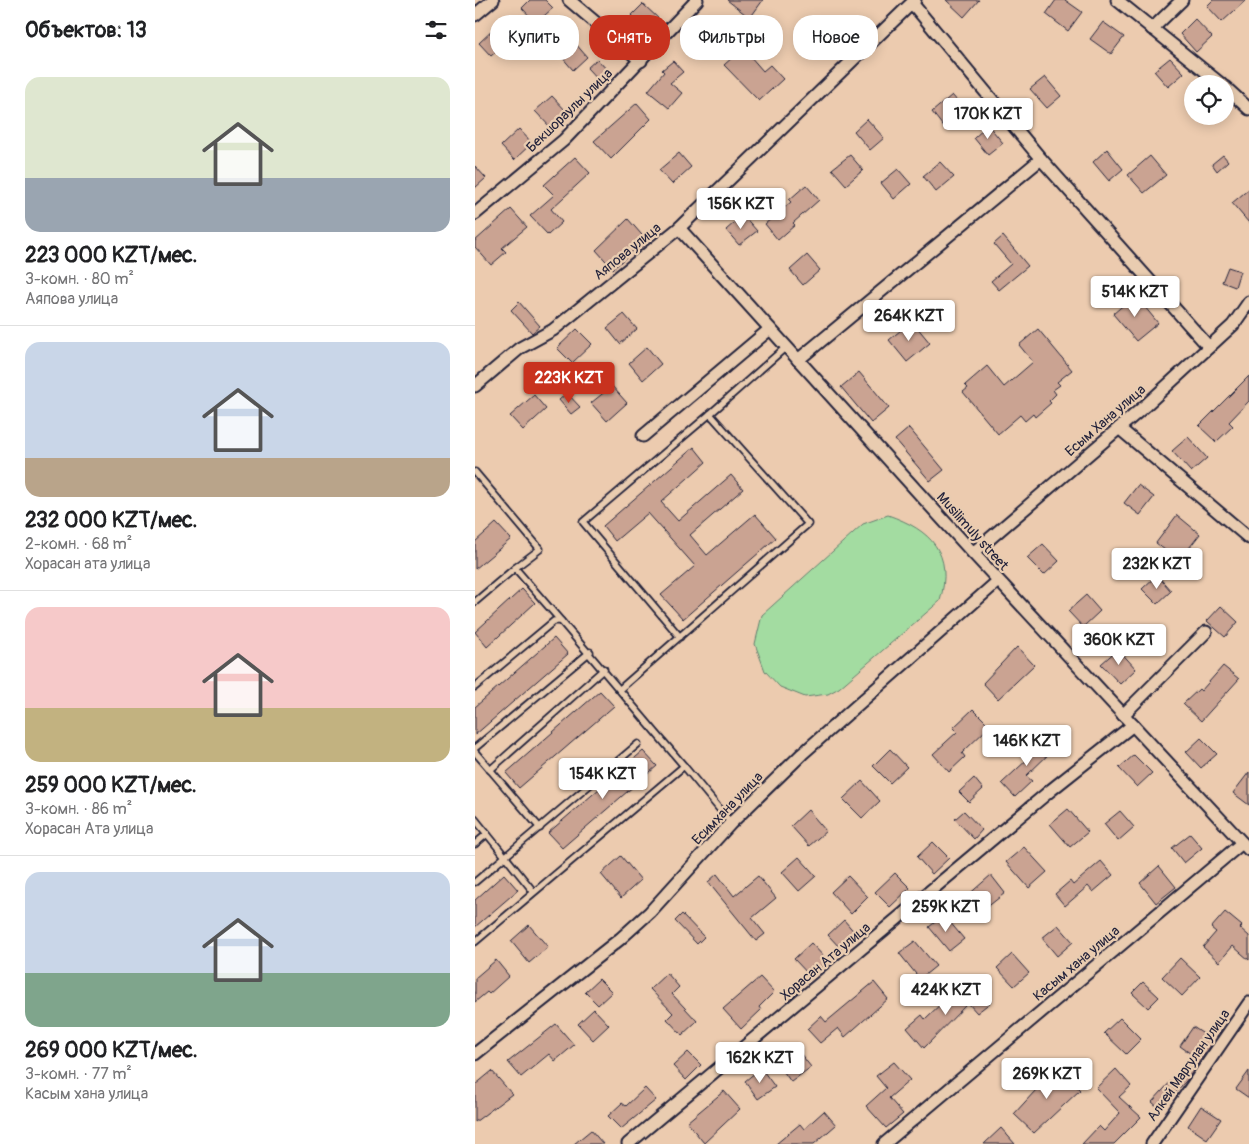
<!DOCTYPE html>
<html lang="ru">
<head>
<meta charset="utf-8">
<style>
  :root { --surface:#fff; --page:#f6f6f6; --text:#202124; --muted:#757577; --line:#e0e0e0; --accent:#c8321e }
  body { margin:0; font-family:Pangolin,sans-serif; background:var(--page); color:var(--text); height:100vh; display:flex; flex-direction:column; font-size:19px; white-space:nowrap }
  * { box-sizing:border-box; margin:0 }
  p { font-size:16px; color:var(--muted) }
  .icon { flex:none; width:28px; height:28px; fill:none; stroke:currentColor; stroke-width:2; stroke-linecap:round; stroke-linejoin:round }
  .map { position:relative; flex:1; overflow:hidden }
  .drawer { display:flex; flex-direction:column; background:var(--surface); width:475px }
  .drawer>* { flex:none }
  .guide { position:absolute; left:15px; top:15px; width:475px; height:45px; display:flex; gap:10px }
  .fabs { position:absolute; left:709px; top:75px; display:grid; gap:10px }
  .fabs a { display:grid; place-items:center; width:50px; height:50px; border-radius:50%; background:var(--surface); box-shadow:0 2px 12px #0003; font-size:25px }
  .price { position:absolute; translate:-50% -42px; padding:0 11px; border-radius:5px; background:#fff; color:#222; font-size:16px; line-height:32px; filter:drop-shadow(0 1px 2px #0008) }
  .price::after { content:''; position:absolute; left:50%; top:30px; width:15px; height:11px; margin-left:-8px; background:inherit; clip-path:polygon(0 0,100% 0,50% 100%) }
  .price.on { background:var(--accent); color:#fff }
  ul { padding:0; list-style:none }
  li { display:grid; align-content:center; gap:10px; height:265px; padding:0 25px }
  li+li { border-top:1px solid var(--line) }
  li span { display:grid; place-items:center; height:155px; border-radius:15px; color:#555 }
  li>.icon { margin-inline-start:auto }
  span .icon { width:90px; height:90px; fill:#fffc; stroke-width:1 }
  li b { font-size:21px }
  h2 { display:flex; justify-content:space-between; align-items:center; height:60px; padding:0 25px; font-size:21px }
  .pill { padding:0 18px; border-radius:20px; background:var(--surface); box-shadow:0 2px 12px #0003; font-size:18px; line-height:45px }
  .pill.on { background:var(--accent); color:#fff }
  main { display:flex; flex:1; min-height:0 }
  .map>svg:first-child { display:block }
  .grass { fill:#a3dca1; stroke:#627f6e }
  .building { fill:#caa392; stroke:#22223b }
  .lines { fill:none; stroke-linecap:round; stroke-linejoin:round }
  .lane-casing { stroke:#22223b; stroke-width:9 }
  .street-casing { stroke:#22223b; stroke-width:15 }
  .lane { stroke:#e9ccb0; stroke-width:5.5 }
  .street { stroke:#e9ccb0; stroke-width:11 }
  .labels { text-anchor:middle; stroke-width:4.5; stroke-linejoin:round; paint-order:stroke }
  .street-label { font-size:14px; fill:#22223b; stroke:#e9ccb0 }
</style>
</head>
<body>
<main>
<section class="drawer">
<h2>Объектов: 13<svg class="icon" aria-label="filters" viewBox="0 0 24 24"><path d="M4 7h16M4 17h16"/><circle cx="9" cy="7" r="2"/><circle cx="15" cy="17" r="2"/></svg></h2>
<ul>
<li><span style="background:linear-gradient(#dfe7d0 65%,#9aa5b1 0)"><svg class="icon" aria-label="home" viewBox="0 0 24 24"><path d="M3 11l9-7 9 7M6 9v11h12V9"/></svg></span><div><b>223 000 KZT/мес.</b><p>3-комн. · 80 m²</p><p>Аяпова улица</p></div></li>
<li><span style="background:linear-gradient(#c9d6e8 75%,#b9a48a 0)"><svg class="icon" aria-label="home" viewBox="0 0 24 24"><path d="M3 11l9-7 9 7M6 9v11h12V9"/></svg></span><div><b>232 000 KZT/мес.</b><p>2-комн. · 68 m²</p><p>Хорасан ата улица</p></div></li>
<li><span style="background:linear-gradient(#f6c9c9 65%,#c2b280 0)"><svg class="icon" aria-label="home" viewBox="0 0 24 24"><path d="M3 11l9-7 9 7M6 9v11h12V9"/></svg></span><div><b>259 000 KZT/мес.</b><p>3-комн. · 86 m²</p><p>Хорасан Ата улица</p></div></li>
<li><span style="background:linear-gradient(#c9d6e8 65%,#7fa58c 0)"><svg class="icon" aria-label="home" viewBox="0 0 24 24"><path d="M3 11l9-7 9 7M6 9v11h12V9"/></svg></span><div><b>269 000 KZT/мес.</b><p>3-комн. · 77 m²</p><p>Касым хана улица</p></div></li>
</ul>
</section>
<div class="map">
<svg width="774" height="1144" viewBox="0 0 774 1144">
  <rect width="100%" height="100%" fill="#eccbaf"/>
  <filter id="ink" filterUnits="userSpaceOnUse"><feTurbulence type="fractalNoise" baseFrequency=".02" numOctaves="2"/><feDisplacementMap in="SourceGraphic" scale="10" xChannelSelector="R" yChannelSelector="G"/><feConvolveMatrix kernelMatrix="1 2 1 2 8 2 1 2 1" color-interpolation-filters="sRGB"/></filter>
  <g filter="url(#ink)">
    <path class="grass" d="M 413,515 C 456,530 479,553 465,601 L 364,688 L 353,694 L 330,697 L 305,687 L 290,671 L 280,644 L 287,615 L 388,524 Z"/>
    <g class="building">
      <path d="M 55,0 L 70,0 L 78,8 L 61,23 L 47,8 Z"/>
      <path d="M 252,0 L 288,0 L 275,18 Z"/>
      <path d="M 471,0 L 504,0 L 489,17 Z"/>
      <path d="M 581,0 L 590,0 L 607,12 L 593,31 L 571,14 Z"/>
      <path d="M 738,0 L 771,0 L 747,22 L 732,6 Z"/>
      <path d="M 168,4 L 184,19 L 172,31 L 156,16 Z"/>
      <path d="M 720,19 L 737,37 L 721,52 L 705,34 Z"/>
      <path d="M 628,22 L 649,37 L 636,54 L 615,39 Z"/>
      <path d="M 342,26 L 356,39 L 339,57 L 326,44 Z"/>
      <path d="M 20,28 L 32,42 L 16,56 L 4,43 Z"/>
      <path d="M 100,43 L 112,57 L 98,70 L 86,56 Z"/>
      <path d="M 268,48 L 288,71 L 295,65 L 308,79 L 284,101 L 249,65 Z"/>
      <path d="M 695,58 L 709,73 L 693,87 L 679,71 Z"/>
      <path d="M 122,59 L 136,74 L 126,83 L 112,68 Z"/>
      <path d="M 198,61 L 208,72 L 195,83 L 207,93 L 194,108 L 173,91 L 189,72 L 187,70 Z"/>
      <path d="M 570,77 L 586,96 L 572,108 L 555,89 Z"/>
      <path d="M 477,95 L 492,112 L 471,130 L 457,112 Z"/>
      <path d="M 77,96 L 93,113 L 76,128 L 60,111 Z"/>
      <path d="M 162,103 L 176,119 L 136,159 L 119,141 Z"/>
      <path d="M 392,119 L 409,138 L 395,150 L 379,131 Z"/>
      <path d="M 513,125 L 528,143 L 513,155 L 499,138 Z"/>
      <path d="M 44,129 L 57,143 L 39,160 L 26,146 Z"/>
      <path d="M 632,149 L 648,169 L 634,181 L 618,162 Z"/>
      <path d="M 204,153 L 216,167 L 197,184 L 184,170 Z"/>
      <path d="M 375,155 L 388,170 L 371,185 L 357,169 Z"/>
      <path d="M 748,155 L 753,161 L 742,171 L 737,164 Z"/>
      <path d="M 675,156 L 691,175 L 669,193 L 653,175 Z"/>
      <path d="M 100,157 L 115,173 L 76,209 L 87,222 L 73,235 L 55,216 L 79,195 L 69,185 Z"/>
      <path d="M 465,162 L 479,177 L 461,192 L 448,176 Z"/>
      <path d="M 0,166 L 11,178 L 0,188 Z"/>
      <path d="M 423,169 L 436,184 L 419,199 L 406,183 Z"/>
      <path d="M 331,185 L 344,200 L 318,223 L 320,225 L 303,240 L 290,224 L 316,202 L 314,200 Z"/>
      <path d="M 774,189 L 774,223 L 757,203 Z"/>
      <path d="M 36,209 L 52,227 L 27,248 L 31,252 L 16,265 L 0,247 L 0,241 Z"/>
      <path d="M 268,215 L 282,231 L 264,245 L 251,230 Z"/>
      <path d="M 153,219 L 173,242 L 162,252 L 160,249 L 138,269 L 121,250 Z"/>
      <path d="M 528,236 L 553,266 L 524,290 L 516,281 L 536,264 L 519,244 Z"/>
      <path d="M 332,255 L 345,270 L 328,285 L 315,270 Z"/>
      <path d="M 753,267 L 765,271 L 760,287 L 747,282 Z"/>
      <path d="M 660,295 L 683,323 L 661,341 L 638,314 Z"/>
      <path d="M 44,302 L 65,326 L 57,333 L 36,310 Z"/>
      <path d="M 149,314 L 162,329 L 145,344 L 132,328 Z"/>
      <path d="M 437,321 L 455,343 L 432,362 L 414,340 Z"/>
      <path d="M 102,329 L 117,344 L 97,363 L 82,348 Z"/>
      <path d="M 563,329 L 597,370 L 582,382 L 585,385 L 578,390 L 581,394 L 574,401 L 576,403 L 560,417 L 558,414 L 550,421 L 545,415 L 523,434 L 488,392 L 493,388 L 490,385 L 512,366 L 529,387 L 558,362 L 544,345 Z"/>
      <path d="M 172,347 L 186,364 L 168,380 L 154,363 Z"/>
      <path d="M 384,372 L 414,408 L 396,423 L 366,387 Z"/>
      <path d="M 774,376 L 774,401 L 754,422 L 758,426 L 741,442 L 724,426 Z"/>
      <path d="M 137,386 L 152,403 L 132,421 L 116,403 Z"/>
      <path d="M 92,393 L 105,407 L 96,414 L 84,400 Z"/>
      <path d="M 59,395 L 71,409 L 48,430 L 35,416 Z"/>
      <path d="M 434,428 L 469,470 L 455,481 L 420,440 Z"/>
      <path d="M 713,437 L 732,458 L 716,472 L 697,451 Z"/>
      <path d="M 219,447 L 231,462 L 186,502 L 203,521 L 256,475 L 268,489 L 215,535 L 232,555 L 280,514 L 301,538 L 208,619 L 186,595 L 220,566 L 173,513 L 140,541 L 128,526 Z"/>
      <path d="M 663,485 L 679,497 L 665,515 L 649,503 Z"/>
      <path d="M 702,515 L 725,534 L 704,561 L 681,543 Z"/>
      <path d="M 21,523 L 36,539 L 0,569 L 0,542 Z"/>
      <path d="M 568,544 L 584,561 L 569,575 L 552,558 Z"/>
      <path d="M 682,575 L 696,591 L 682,604 L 667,589 Z"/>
      <path d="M 47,589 L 60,603 L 12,647 L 0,632 Z"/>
      <path d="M 611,595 L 625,611 L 608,627 L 593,611 Z"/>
      <path d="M 746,606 L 763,622 L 750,637 L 732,621 Z"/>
      <path d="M 79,638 L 93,654 L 0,735 L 0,707 Z"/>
      <path d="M 542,647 L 559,665 L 523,699 L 508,683 Z"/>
      <path d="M 643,649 L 661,669 L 645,684 L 626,664 Z"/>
      <path d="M 748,666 L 764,679 L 726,721 L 708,704 L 724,689 L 726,691 Z"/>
      <path d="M 125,691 L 139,706 L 44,788 L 31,773 Z"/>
      <path d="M 498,709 L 515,726 L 487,753 L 490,757 L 474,772 L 458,754 L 482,732 L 478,728 Z"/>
      <path d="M 564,737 L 577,751 L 551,776 L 557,781 L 540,797 L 527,783 L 555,757 L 549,751 Z"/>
      <path d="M 726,738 L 742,754 L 726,768 L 711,752 Z"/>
      <path d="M 415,749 L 432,767 L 415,783 L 398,766 Z"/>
      <path d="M 168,751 L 182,766 L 87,848 L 73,833 Z"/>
      <path d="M 659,755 L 677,773 L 662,787 L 644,768 Z"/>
      <path d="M 774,772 L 774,805 L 758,793 Z"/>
      <path d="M 499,778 L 508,789 L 494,802 L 484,792 Z"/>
      <path d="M 387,781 L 405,801 L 387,818 L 368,799 Z"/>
      <path d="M 593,809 L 613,832 L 595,847 L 575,824 Z"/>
      <path d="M 333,810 L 351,831 L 334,846 L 316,826 Z"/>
      <path d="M 489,811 L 507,830 L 499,839 L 480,819 Z"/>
      <path d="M 645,811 L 659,827 L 643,841 L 629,824 Z"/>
      <path d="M 715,834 L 727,848 L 709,863 L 697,848 Z"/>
      <path d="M 458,842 L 474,858 L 457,874 L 442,857 Z"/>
      <path d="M 549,847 L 572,872 L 554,888 L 531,862 Z"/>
      <path d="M 146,856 L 166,880 L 146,898 L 126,874 Z"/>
      <path d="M 324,857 L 341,876 L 324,891 L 307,872 Z"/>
      <path d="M 626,861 L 638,875 L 618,892 L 613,886 L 590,906 L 580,894 L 595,881 L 598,885 Z"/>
      <path d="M 684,866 L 701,887 L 681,903 L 665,883 Z"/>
      <path d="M 420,873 L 435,888 L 415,907 L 400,892 Z"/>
      <path d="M 29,874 L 43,890 L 0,927 L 0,900 Z"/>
      <path d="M 242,874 L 259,896 L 283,876 L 301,898 L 277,918 L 290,934 L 281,941 L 233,882 Z"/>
      <path d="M 516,875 L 530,893 L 496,920 L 483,904 Z"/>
      <path d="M 373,876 L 393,897 L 376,914 L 356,892 Z"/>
      <path d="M 750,912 L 767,926 L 765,928 L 774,936 L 774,960 L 758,946 L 744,962 L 728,947 L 741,932 L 736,928 Z"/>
      <path d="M 207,914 L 229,937 L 222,944 L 200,921 Z"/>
      <path d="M 469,915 L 489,939 L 474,951 L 454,927 Z"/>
      <path d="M 369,920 L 381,934 L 366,949 L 353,935 Z"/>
      <path d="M 54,925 L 73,947 L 54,963 L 36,941 Z"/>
      <path d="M 583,925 L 598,942 L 582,956 L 567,938 Z"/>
      <path d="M 440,941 L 461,966 L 445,979 L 424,953 Z"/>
      <path d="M 336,943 L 353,961 L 336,977 L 319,959 Z"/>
      <path d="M 537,954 L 554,973 L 539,986 L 522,968 Z"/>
      <path d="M 705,958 L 725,977 L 707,996 L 687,977 Z"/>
      <path d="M 21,960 L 34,976 L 14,994 L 12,992 L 0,1002 L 0,978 Z"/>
      <path d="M 192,973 L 204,987 L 197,994 L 222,1021 L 207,1035 L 192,1019 L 198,1013 L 175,989 Z"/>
      <path d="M 285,977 L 299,992 L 284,1007 L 286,1010 L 266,1029 L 248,1009 Z"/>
      <path d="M 124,979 L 137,992 L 123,1005 L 110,992 Z"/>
      <path d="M 399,982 L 413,999 L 370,1037 L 363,1028 L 345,1043 L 332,1029 L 346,1016 L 351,1022 Z"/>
      <path d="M 668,982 L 684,997 L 673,1008 L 657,993 Z"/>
      <path d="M 503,985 L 516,1002 L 502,1013 L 493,1003 L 449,1048 L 432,1028 L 447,1015 L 450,1019 L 471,999 L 478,1006 Z"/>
      <path d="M 119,1009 L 134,1025 L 118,1040 L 103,1024 Z"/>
      <path d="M 645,1018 L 666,1039 L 651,1054 L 629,1033 Z"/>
      <path d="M 81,1024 L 99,1045 L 80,1061 L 74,1054 L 46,1077 L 33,1062 Z"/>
      <path d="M 718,1027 L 739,1041 L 711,1081 L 685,1109 L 677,1102 L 719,1056 L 705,1046 Z"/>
      <path d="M 213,1052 L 226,1065 L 211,1080 L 198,1066 Z"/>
      <path d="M 325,1053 L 336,1067 L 316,1082 L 306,1068 Z"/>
      <path d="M 419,1062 L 435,1080 L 414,1098 L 428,1114 L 411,1128 L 391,1106 L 411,1088 L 401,1076 Z"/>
      <path d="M 582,1067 L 605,1090 L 559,1133 L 539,1114 Z"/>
      <path d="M 286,1068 L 300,1087 L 283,1099 L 270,1081 Z"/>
      <path d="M 641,1069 L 656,1086 L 644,1097 L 666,1117 L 639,1144 L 607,1144 L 624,1126 L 629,1131 L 645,1113 L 621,1088 Z"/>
      <path d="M 17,1071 L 37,1094 L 0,1122 L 0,1085 Z"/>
      <path d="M 774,1071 L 774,1098 L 761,1089 Z"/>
      <path d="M 170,1088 L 181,1100 L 146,1129 L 133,1116 L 147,1103 L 151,1106 Z"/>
      <path d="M 249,1091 L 265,1109 L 229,1143 L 212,1122 Z"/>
      <path d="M 726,1106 L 746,1119 L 732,1139 L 713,1126 Z"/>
      <path d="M 349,1111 L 361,1125 L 339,1144 L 301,1144 L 325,1124 L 329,1129 Z"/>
      <path d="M 526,1128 L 540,1144 L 509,1144 Z"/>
      <path d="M 116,1130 L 128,1144 L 99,1144 Z"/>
    </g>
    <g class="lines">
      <g class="lane-casing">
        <g id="lane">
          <path d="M 235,414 L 311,347"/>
          <path d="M 0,472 L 65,549 L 40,568 L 86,621"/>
          <path d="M 0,602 L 40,568"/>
          <path d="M 0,687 L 79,621 L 86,621 L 209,766"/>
          <path d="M 145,689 L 333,524 L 235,414 L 108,522 L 205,637"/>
          <path d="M 0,748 L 115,652"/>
          <path d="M 0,752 L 65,828"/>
          <path d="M 15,770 L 129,669"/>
          <path d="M 0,819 L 58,891"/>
          <path d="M 0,844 L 12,834"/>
          <path d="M 0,882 L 163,744"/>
          <path d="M 0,942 L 209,766 L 256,823"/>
        </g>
      </g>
      <g class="street-casing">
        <g id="street">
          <path d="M 94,0 L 166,61"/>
          <path d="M 642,0 L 746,84"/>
          <path d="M 437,3 L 566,159 L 734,347"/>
          <path d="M 0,15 L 18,0"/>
          <path d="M 677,29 L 707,0"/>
          <path d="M 750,87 L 774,109"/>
          <path d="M 0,214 L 89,140 L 222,0"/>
          <path d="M 204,228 L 498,553 L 774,850"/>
          <path d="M 323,360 L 566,159"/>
          <path d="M 0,386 L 45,348 L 78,330 L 204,228 L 440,0"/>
          <path d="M 644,428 L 774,538"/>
          <path d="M 168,436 L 295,329"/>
          <path d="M 498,553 L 671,405 L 758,325 L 774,302"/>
          <path d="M 648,715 L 731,632"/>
          <path d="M 0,1054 L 145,939 L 175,912 L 256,823 L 327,754 L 523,581"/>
          <path d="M 153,1144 L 576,790 L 658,725"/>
          <path d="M 409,1144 L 767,843"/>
          <path d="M 677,1144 L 774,1003"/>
        </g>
      </g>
      <use href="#lane" class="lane"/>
      <use href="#street" class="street"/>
    </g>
  </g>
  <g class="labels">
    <g class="street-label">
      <text transform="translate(94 110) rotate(-44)" y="5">Бекшораулы улица</text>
      <text transform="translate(152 251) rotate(-39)" y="5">Аяпова улица</text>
      <text transform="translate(630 420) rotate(-41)" y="5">Есым Хана улица</text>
      <text transform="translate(498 531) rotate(48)" y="5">Musilimuly street</text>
      <text transform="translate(252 808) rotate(-46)" y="5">Есимхана улица</text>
      <text transform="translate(350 961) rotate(-40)" y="5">Хорасан Ата улица</text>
      <text transform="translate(601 963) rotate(-40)" y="5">Касым хана улица</text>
      <text transform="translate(713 1065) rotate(-55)" y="5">Алкей Маргулан улица</text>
    </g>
  </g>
</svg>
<div class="fabs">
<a><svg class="icon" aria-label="locate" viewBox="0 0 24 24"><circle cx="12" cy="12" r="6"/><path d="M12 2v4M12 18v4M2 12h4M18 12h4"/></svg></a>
</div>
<b class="price" style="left:513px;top:140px">170K KZT</b>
<b class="price" style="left:266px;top:230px">156K KZT</b>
<b class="price" style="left:660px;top:318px">514K KZT</b>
<b class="price" style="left:434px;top:342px">264K KZT</b>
<b class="price on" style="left:94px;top:404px">223K KZT</b>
<b class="price" style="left:682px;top:590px">232K KZT</b>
<b class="price" style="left:644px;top:666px">360K KZT</b>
<b class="price" style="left:552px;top:767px">146K KZT</b>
<b class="price" style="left:128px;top:800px">154K KZT</b>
<b class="price" style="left:471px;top:933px">259K KZT</b>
<b class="price" style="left:471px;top:1016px">424K KZT</b>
<b class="price" style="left:285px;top:1084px">162K KZT</b>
<b class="price" style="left:572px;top:1100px">269K KZT</b>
<div class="guide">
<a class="pill">Купить</a>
<a class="pill on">Снять</a>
<a class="pill">Фильтры</a>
<a class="pill">Новое</a>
</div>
</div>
</main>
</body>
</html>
